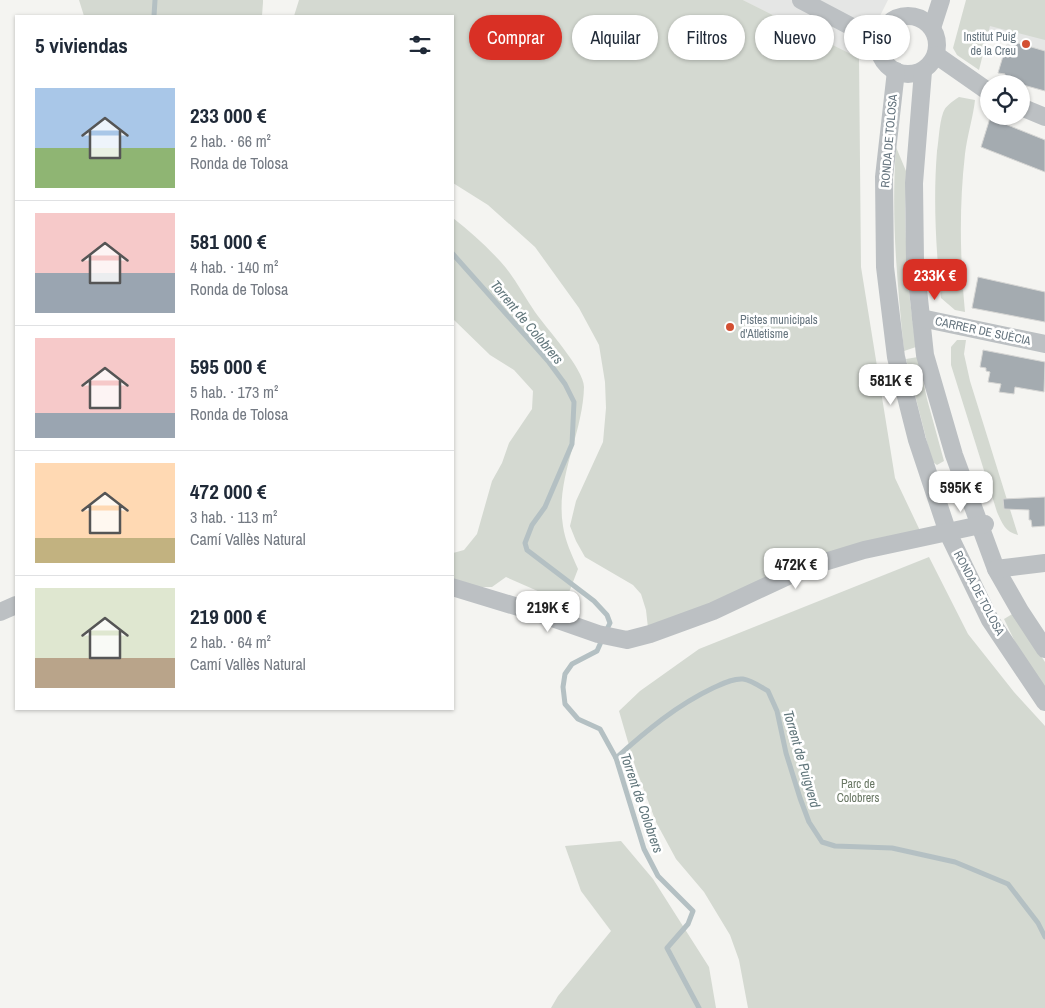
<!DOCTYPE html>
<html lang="es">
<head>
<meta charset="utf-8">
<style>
  :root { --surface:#fff; --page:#f2f2f3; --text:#1f2937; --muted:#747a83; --line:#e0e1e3; --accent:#d93025 }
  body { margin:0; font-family:"Archivo Narrow",sans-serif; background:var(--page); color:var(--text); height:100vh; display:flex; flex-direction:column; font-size:19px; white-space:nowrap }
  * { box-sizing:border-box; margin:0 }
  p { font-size:16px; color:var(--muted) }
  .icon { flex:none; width:28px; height:28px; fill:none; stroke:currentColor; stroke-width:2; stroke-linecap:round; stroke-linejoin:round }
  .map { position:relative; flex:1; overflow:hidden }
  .side { position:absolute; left:15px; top:15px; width:439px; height:695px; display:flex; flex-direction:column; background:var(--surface); border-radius:0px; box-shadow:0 1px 4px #0004 }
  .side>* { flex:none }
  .banner { position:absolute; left:469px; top:15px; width:475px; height:45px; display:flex; gap:10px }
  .buttons { position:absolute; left:980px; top:75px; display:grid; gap:10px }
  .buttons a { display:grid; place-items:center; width:50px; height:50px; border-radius:50%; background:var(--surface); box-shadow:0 1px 4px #0004; font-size:25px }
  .price { position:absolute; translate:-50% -42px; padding:0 11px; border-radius:10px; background:#fff; color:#222; font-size:16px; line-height:32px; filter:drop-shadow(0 1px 2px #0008) }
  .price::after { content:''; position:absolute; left:50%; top:30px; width:15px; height:11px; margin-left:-8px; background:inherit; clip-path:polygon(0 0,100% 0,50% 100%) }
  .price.active { background:var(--accent); color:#fff }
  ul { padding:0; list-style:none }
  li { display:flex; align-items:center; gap:15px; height:125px; padding:0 20px }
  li+li { border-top:1px solid var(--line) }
  li span { display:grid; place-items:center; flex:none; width:140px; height:100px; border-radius:0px; color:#555 }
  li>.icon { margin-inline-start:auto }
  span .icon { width:60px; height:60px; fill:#fffc; stroke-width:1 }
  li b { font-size:21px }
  h2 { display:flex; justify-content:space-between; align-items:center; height:60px; padding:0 20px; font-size:21px }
  .chip { padding:0 18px; border-radius:22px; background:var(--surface); box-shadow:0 1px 4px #0004; font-size:18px; line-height:45px }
  .chip.active { background:var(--accent); color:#fff }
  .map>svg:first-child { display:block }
  .built { fill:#e5e6e5 }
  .green { fill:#d4d9d1 }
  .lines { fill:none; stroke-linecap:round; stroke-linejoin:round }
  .stream { stroke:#b4c0c3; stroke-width:5 }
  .building { fill:#a4abb0; stroke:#d6d6d4 }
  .street { stroke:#bcc0c3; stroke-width:18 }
  .poi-dot { fill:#d35033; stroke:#fff; stroke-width:2 }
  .labels { text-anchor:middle; stroke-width:5; stroke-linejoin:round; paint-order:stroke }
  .poi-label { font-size:12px; fill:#66757f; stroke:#fff; text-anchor:end }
  .street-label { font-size:12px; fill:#66757f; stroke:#fff }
  .park-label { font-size:12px; fill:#697764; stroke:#fff }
  .water-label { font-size:14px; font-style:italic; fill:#62777c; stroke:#fff }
</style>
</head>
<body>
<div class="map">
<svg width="1045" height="1008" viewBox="0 0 1045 1008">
  <rect width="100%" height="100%" fill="#f4f4f1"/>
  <g class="built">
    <path d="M 743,0 L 888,0 L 859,58 Z"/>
    <path d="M 996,0 L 1045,0 L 1045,91 L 1005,80 L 1005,74 L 998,73 L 1007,43 L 987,36 Z"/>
  </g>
  <g class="green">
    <path d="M 79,0 L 263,0 L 263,2 L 262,16 L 84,16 Z"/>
    <path d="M 299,0 L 743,0 L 859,58 L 861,267 L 895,478 L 923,537 L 648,628 L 646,610 L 641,594 L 633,585 L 585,557 L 576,541 L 570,526 L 576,501 L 603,442 L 606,408 L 605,382 L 599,345 L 579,308 L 535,247 L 488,205 L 453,183 L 452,16 L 294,16 Z"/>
    <path d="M 966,0 L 1045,0 L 1045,40 L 990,26 L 979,70 L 957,55 L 953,48 Z"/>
    <path d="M 959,97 L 975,100 C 973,118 967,136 965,154 C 959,206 960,259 965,312 L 955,310 L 941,298 C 936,250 933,200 937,151 C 939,139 939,125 943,113 C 945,106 953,101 959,97 Z"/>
    <path d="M 896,147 L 906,171 L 905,208 L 906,242 L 910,300 L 916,347 L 904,351 C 897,280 891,218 896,147 Z"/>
    <path d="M 453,218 C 470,231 485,245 500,261 C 514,276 523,295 535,312 C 546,328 584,369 584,387 C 583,434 555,479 563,526 C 565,541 572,555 578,569 L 565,603 L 506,577 L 492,587 L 470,587 L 453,580 L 453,553 L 464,550 L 477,534 L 492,481 L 502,463 L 509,443 L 532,409 L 533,391 L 514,370 L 490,355 L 453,319 Z"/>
    <path d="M 957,340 L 966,340 L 964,354 L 970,381 L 1018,535 C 1005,532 1002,523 997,512 L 951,365 L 951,347 Z"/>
    <path d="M 918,357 L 927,399 L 944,461 L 937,465 L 933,462 L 930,454 L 906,359 Z"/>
    <path d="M 929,557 L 968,634 L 1014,692 L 1045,726 L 1045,1008 L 748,1008 L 739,960 L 730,935 L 704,892 L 676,859 L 656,822 L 635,766 L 619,711 L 640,691 L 699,649 Z"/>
    <path d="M 1014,613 L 1045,662 L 1045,687 L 1017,646 L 1004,619 Z"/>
    <path d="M 621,841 L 653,879 L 709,967 L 716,1008 L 551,1008 L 558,996 L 611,931 L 581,891 L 565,846 Z"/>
  </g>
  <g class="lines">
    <g class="stream">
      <path d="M 154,16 L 155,0"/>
      <path d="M 452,253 L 548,361 L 565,384 L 574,402 L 572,444 L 545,507 L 532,525 L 525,543 L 527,550 L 594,601 L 607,615 L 610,623 L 606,631"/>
      <path d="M 601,642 L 597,651 L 572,664 L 565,674 L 563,687 L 565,704 L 578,719 L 600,729 L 616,758 L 644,849 L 658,876 L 693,911 L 688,924 L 667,948 L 699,1008"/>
      <path d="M 616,758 C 646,731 677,705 713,688 C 722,684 733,678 743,679 C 751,680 761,687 768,691 L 777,711 L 786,753 L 800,798 L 809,822 L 822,842 L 835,846 L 892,848 L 955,862 L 1008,884 L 1038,923 L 1045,937"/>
    </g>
  </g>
  <g class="building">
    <path d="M 1014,42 L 1045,51 L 1045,91 L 1005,80 L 1005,74 L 998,73 L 1006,46 L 1013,47 Z"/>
    <path d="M 990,118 L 1045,140 L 1045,172 L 981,147 Z"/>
    <path d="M 978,277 L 1045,292 L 1045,322 L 972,308 Z"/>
    <path d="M 983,350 L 1045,362 L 1044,392 L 1015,387 L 1014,394 L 999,392 L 1001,384 L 988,382 L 990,372 L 986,371 L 986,368 L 980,367 Z"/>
    <path d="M 1045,497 L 1045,526 L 1032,527 L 1031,520 L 1029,520 L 1029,510 L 1004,509 L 1003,499 Z"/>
  </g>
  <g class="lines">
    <g class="street">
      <path d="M 801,0 L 854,28 L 880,37"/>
      <circle cx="908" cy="45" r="29"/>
      <path d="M 932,28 L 941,0"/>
      <path d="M 936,55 L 989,92"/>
      <path d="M 896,71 L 884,177 L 885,267 L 896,357 L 917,440 L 948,533 L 990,620 L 1045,702"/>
      <path d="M 923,71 L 914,183 L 915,261 L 925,355 L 954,455 L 996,569 L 1020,611 L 1045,649"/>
      <path d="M 1021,107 L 1045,117"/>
      <path d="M 921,318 L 1045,344"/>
      <path d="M 996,569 L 1045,563"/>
      <path d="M 452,587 L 538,613 L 598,634 L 627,640 L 650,634 L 713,611 L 805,568 L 864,550 L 985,524"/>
      <path d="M 0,612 L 16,605"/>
    </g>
  </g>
  <g class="poi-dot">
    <circle cx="1026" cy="44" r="5"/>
    <circle cx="730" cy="327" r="5"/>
  </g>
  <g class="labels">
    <g class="poi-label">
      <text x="1016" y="41">Institut Puig<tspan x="1016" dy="14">de la Creu</tspan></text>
      <text x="740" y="324" text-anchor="start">Pistes municipals<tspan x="740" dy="14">d'Atletisme</tspan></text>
    </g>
    <g class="street-label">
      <text transform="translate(889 141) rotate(-85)" y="4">RONDA DE TOLOSA</text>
      <text transform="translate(983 331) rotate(12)" y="4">CARRER DE SUÈCIA</text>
      <text transform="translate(979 593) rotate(62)" y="4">RONDA DE TOLOSA</text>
    </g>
    <g class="park-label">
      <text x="858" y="788">Parc de<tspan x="858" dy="14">Colobrers</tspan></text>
    </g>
    <g class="water-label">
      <text transform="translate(527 322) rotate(50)" y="5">Torrent de Colobrers</text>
      <text transform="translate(802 759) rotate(74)" y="5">Torrent de Puigverd</text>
      <text transform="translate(642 803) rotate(71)" y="5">Torrent de Colobrers</text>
    </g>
  </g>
</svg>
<div class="buttons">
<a><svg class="icon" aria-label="locate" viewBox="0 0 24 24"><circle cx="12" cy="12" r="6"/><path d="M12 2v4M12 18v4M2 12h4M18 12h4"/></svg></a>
</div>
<b class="price active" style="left:935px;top:301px">233K €</b>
<b class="price" style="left:891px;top:406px">581K €</b>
<b class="price" style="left:961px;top:513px">595K €</b>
<b class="price" style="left:796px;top:590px">472K €</b>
<b class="price" style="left:548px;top:633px">219K €</b>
<div class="banner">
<a class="chip active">Comprar</a>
<a class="chip">Alquilar</a>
<a class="chip">Filtros</a>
<a class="chip">Nuevo</a>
<a class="chip">Piso</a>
</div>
<section class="side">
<h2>5 viviendas<svg class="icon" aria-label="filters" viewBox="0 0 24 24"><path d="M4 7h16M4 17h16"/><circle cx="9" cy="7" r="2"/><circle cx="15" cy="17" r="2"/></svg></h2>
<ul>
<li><span style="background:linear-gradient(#a9c7e8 60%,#8fb573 0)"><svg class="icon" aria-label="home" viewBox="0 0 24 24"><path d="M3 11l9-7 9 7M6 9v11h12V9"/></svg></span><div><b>233 000 €</b><p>2 hab. · 66 m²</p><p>Ronda de Tolosa</p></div></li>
<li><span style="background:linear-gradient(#f6c9c9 60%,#9aa5b1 0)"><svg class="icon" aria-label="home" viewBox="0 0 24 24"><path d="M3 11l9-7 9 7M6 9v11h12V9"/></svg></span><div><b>581 000 €</b><p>4 hab. · 140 m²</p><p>Ronda de Tolosa</p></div></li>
<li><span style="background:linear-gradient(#f6c9c9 75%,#9aa5b1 0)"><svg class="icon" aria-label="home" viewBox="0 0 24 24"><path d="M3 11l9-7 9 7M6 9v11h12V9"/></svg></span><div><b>595 000 €</b><p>5 hab. · 173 m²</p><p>Ronda de Tolosa</p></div></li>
<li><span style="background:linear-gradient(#ffd9b3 75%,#c2b280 0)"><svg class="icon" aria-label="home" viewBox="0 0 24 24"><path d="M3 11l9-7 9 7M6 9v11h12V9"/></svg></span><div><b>472 000 €</b><p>3 hab. · 113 m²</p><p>Camí Vallès Natural</p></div></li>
<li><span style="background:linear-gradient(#dfe7d0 70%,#b9a48a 0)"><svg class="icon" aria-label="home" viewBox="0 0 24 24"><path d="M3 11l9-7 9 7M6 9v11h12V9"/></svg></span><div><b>219 000 €</b><p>2 hab. · 64 m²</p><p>Camí Vallès Natural</p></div></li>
</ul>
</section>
</div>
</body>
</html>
